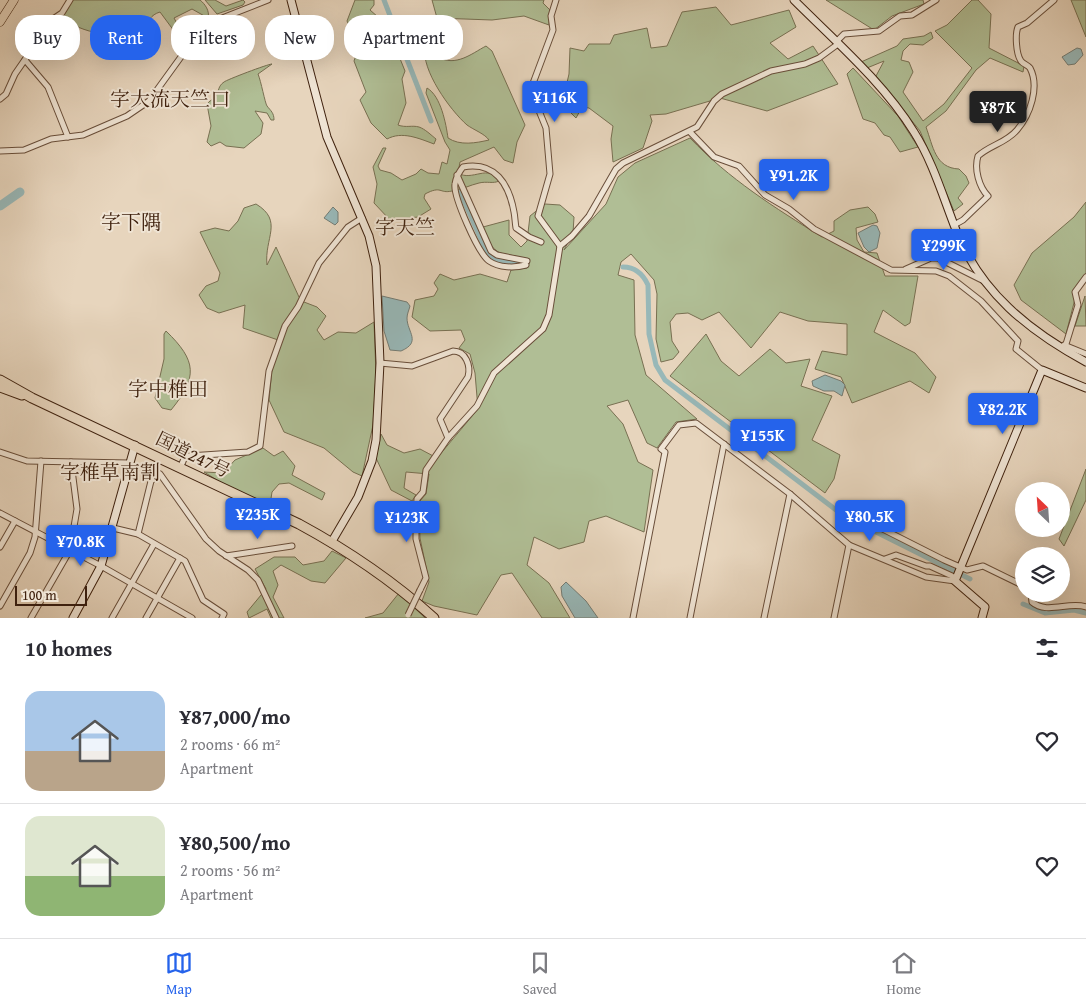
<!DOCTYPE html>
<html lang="en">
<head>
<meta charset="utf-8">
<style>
  :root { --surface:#fff; --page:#f2f2f3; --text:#2b2b33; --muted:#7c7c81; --line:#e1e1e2; --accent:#2563eb }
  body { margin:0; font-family:"Gentium Book Plus","Noto Serif JP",serif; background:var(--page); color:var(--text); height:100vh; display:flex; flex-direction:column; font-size:19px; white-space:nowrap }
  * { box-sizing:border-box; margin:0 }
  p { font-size:16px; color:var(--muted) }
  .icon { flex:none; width:28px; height:28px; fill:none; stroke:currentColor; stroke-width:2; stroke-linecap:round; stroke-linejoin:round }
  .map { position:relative; height:618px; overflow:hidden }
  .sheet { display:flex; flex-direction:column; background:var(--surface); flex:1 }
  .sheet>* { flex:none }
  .guide { position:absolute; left:15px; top:15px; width:500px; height:45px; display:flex; gap:10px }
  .needle { width:32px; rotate:335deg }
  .buttons { position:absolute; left:1015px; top:482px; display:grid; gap:10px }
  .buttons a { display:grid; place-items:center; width:55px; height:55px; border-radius:50%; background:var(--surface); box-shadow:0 5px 20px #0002; font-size:25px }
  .scale { position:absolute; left:15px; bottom:12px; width:72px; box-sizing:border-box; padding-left:5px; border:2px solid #3f210e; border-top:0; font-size:14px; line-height:18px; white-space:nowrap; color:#3f210e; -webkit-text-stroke:4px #efe4d4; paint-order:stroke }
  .price { position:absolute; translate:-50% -42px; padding:0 11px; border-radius:5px; background:var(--accent); color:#fff; font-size:16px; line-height:32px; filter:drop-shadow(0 1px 2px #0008) }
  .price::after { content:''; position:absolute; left:50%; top:30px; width:15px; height:11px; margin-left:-8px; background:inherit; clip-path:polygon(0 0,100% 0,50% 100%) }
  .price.active { background:#222; color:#fff }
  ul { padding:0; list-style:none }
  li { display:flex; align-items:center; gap:15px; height:125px; padding:0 25px }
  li+li { border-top:1px solid var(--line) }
  li span { display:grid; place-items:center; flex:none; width:140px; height:100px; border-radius:15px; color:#555 }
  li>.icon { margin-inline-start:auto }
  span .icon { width:60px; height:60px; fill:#fffc; stroke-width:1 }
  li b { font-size:21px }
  h2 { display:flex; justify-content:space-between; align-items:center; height:60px; padding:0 25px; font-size:21px }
  .pill { padding:0 18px; border-radius:20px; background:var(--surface); box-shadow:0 5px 20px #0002; font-size:18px; line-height:45px }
  .pill.active { background:var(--accent); color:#fff }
  .menu { display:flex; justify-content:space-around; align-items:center; height:70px; border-top:1px solid var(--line); background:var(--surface); font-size:14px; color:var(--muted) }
  .menu a { display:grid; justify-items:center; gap:2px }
  .menu .active { color:var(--accent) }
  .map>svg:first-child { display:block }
  .green { fill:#b0be95; stroke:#787052 }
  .water { fill:#98b8b8; stroke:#747c74 }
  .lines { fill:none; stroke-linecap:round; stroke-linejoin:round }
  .canal { stroke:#98b8b8; stroke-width:5 }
  .river { stroke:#98b8b8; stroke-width:9 }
  .street-casing { stroke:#694e3a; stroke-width:7 }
  .secondary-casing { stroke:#3f210e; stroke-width:9 }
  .primary-casing { stroke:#3f210e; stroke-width:9 }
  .highway-casing { stroke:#3f210e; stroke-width:11 }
  .street { stroke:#efe4d4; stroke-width:5 }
  .secondary { stroke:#efe4d4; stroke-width:7 }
  .primary { stroke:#e7d5bd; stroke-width:8 }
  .highway { stroke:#e7d5bd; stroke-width:9 }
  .street-bridge-casing { stroke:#694e3a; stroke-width:7; stroke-linecap:butt }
  .street-bridge { stroke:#efe4d4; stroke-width:5 }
  .labels { text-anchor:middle; stroke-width:4; stroke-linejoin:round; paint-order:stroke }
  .street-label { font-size:18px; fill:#3f210e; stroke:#efe4d4 }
  .quarter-label { font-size:20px; fill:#3f210e; stroke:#efe4d4 }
</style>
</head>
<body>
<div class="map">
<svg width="1086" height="618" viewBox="0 0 1086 618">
  <rect width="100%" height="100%" fill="#e7d5bd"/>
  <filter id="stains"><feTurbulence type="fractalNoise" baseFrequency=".004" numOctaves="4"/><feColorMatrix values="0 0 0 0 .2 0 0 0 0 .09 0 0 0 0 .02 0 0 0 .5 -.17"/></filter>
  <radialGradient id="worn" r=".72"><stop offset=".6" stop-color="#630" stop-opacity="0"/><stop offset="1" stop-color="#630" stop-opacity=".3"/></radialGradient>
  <g class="green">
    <path d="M 72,0 L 200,0 C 205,4 210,11 208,18 L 192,9 L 174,18 L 180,29 L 180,39 L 160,12 C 150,15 150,21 142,26 C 122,42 79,33 62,17 Z"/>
    <path d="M 205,0 L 215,0 L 226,6 L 243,0 L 245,2 L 243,5 L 217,14 Z"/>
    <path d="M 355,0 L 374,0 L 374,5 L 370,10 L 386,24 L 405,71 L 402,79 L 406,103 L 398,125 C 406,128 412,125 419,127 C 425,129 431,135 436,139 L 434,144 C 418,138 402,131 387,139 L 371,123 L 360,100 L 366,92 L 354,61 L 359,47 L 347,21 Z"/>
    <path d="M 432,0 L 544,0 L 543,3 L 550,10 L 549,25 L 524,16 L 492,20 L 437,18 Z"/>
    <path d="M 826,0 L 923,0 L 924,4 L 892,16 L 874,30 Z"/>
    <path d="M 972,0 L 978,0 L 991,14 L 989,48 L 1024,66 L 1023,72 L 990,58 L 976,70 L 946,111 L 926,127 C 933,146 935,168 959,169 L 966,176 L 969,183 L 958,198 L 963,204 L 954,211 L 920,131 L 876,76 L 884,61 L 867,68 L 861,62 L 897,46 L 903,39 L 924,36 L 931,32 L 933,38 L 923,45 L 910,44 L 903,51 L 901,60 L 909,62 L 913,72 L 903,92 L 923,121 L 944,104 L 972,68 L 935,31 L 947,25 Z"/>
    <path d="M 1071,0 L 1086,0 L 1086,37 Z"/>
    <path d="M 716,7 L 731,25 L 789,10 L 796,27 L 770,43 L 788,59 L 813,46 L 838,84 L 767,111 L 720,98 L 666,114 L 650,115 L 652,121 L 643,148 L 613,162 L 611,139 L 613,126 L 589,108 L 582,107 L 576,118 L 562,104 L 569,74 L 570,48 L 584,51 L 589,44 L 610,44 L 614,35 L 647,28 L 651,48 L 667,46 L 682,12 Z"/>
    <path d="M 486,46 L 492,51 L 525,125 L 517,142 L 513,163 L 504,160 L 494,147 L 460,162 L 458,173 C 472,182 489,163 499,181 C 493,184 487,181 479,183 C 470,185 461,190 452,191 C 439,194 442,185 425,194 L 424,198 L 431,209 L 418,217 L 390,220 L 374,203 L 377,184 L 373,167 L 383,148 L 386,148 L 378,166 L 380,170 L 391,173 L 402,180 L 416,174 L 421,169 L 428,173 L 439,174 L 442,162 L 447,164 L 450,150 L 445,142 L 426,93 L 427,88 C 441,96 446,124 448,138 C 460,146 476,143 489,140 C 485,134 474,130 467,125 C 450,110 421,70 425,47 C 430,50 433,55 438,57 C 456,67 471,54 486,46 Z"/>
    <path d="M 272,64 L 258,74 C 261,81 265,103 267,106 C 271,111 274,113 274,120 L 271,120 L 267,113 L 255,111 L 263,123 L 261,134 L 244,148 L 226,146 L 220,142 L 211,146 L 207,142 L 211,126 L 207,104 C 209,101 214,99 216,96 C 219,91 218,86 224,82 C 226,80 268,64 272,64 Z"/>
    <path d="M 853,68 L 898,116 L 918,147 L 900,152 L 890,137 L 884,135 L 875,123 L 863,119 L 847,74 Z"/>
    <path d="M 690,138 C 729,179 775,208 822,237 L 834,231 L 834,221 L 850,210 L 868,207 L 875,214 L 878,222 L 856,228 L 857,240 L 864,252 L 877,253 L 885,276 L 918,276 L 910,323 L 905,326 L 883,310 L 874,332 L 915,353 L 936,377 L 929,393 L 910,381 L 852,403 L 841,377 L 815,369 L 822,351 L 847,355 L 847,324 L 808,321 L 780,312 L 751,348 L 719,312 L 702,320 L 688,313 L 676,314 L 670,322 L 672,341 L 679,352 L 673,359 L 661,362 L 656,339 L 657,294 L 654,280 L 631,254 L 621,262 L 618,275 L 634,280 L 635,335 L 646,375 L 697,419 L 676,422 L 657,448 L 647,443 L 628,400 L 607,406 L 623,424 L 638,462 L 653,470 L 644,532 L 606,516 L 589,521 L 584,542 L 559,549 L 534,537 L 527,565 L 549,583 L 570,618 L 542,618 L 512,573 L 501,575 L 477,615 L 434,606 L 422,601 L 429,582 L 420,538 L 419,502 L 426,494 L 429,474 L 406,472 L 404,488 L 416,495 L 412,501 L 391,490 L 376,458 L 381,434 L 387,445 L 404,453 L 420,449 L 437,458 L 478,409 L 475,373 L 470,354 L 459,348 L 465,340 L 461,330 L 430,331 L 412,317 L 415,300 L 434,296 L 438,289 L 434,283 L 440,274 L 454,280 L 480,274 L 507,282 L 511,270 L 527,268 L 528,260 C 499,249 496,262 483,227 L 509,220 L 509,235 L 521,247 L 527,241 L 530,216 L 545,204 L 560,205 L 574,217 L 573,233 L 564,250 L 606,204 L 618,177 L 635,163 Z"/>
    <path d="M 1086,202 L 1086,273 L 1076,295 L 1066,334 L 1021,300 L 1014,285 L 1032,253 L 1074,217 Z"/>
    <path d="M 256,204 C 284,221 264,238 267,265 L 276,247 L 299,297 L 304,302 L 317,307 L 326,316 L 317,330 L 324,340 L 338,332 L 356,333 L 374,322 L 376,375 L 373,425 L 362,476 L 353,472 L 324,448 L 284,432 L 269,400 L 273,359 L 281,341 L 243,328 L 245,305 L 219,313 L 207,308 L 199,295 L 206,286 L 218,281 L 220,273 L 200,232 L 215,228 L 229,231 L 238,221 L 244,208 Z"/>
    <path d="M 1085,296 L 1086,326 L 1075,326 Z"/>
    <path d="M 166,331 C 197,361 198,377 171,410 L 162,408 L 155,398 L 164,359 L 164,334 Z"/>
    <path d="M 706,334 L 721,361 L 739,376 L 770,349 L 786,363 L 810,359 L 801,386 L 832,396 L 812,440 L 840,455 L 834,479 L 825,493 L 670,376 Z"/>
    <path d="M 263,448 L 274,456 L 283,451 L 295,466 L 292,475 L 325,493 L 322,500 L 289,483 L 279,484 L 272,492 L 270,505 L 230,488 L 204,472 L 223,473 L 235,460 Z"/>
    <path d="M 1086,469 L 1086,500 L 1064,546 L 1059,539 Z"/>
    <path d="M 332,551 L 346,558 L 325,583 L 311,581 L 281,565 L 273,571 L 278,585 L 273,597 L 284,618 L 271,618 L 267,609 L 249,618 L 247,612 L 266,589 L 255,569 L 274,557 L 295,557 L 303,565 L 324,561 Z"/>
    <path d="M 399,593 L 425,618 L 365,618 L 383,613 Z"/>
  </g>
  <g class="water">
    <path d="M 1077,48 L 1081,49 L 1083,55 L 1075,64 L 1068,65 L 1062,57 Z"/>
    <path d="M 333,207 L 338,212 L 338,222 L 335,225 L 324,218 Z"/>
    <path d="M 873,225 L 877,226 L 880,233 L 877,248 L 869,252 L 864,247 L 858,233 Z"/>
    <path d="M 382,296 L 407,302 L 410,306 C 409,310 407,314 407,318 C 407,332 422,342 401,351 L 390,350 L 384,331 Z"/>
    <path d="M 825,375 L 841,381 L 845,385 L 842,396 L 834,391 L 824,391 L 813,386 L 812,381 Z"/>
    <path d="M 566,582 L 586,601 L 598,618 L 575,618 L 562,596 L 561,587 Z"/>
  </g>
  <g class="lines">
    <g class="canal">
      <path d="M 384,0 L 431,121"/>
      <path d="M 460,192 L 487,253 L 495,260 L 526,263"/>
      <path d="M 623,267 C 635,267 643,274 648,285 L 649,334 L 656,365 L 665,380 L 844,516 L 970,579"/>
      <path d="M 1023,604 L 1045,613 L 1074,610 L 1086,613"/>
    </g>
    <path class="river" d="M 0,206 L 20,192"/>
    <g class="street-casing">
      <g id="street">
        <path d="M 556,0 L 551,16 L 553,30 L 532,86 L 533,96 L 546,128 L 550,174 L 538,216 L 560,246"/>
        <path d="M 25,60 L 48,87 L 68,137"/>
        <path d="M 0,99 L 6,94 L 15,74 L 53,19 L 62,13 L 70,0"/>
        <path d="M 690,132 L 714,157 L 739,166 L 765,195 L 789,209 L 814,229 L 891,270 L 936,271 L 949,276 L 981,301 L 1018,341 L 1016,349 L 1042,370"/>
        <path d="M 0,151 L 24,150 L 51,139 L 83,135 L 127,116 L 149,101 L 191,43 L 212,22 L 268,0"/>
        <path d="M 457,175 L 491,251 L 497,255 L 527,261"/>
        <path d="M 954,225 L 963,220 L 988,196 C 979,187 974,169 978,156 C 990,145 1006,143 1017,130 C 1030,115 1040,87 1030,68 C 1028,65 1023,64 1021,61 C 1016,54 1015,34 1018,27 L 1027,23 L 1054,0"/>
        <path d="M 526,265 C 515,268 499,268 489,261 C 478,253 453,196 455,184 C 456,177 459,172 463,167 C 495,161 509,184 514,212 C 515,217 515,222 516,228 L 529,237 L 541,242"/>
        <path d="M 906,269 L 931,258 L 938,258 L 982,280"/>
        <path d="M 1066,344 L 1078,305 L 1075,292 L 1086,277"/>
        <path d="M 1064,345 L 1086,354"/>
        <path d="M 380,363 L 412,366 L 453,351 C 466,351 471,366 468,377 L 440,419 L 448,438"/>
        <path d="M 0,452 L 27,461 L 129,463"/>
        <path d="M 181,466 L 184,459 L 189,456 L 248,452 L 260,446 L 269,371 L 285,326 L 298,307 L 319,263 L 348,227 L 362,218"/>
        <path d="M 841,508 L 944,560 L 967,570 L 983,566 L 1024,586"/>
        <path d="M 0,513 L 101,566 L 192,618"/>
        <path d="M 113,528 L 138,534 L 185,561 L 203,600 L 224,614 L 222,618"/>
        <path d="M 138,534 L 151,481 L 160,474 L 206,539 L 219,551 L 248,570 L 258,580 L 276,618"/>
        <path d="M 0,547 L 15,521"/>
        <path d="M 226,556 L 292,546"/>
        <path d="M 885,559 L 896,555 L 926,566 L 930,566 L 952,576 L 955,581"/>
        <path d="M 420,590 L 426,578 L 416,539 L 416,509 L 417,499 L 423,492 L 426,470 L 448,438 L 477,406 L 494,373 L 543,329 L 549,315 L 560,246 L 572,236 L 589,216 L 616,169 L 623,163 L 697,127 L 714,101 L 722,94 L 771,71 L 805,64 L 819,58 L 838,44 L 838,40 L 844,34 L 879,31 L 900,16 L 912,15 L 936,0"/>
        <path d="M 1031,594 L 1032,602 C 1047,615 1069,601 1086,607"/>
        <path d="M 0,606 L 30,553 L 35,537 L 41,461"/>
        <path d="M 31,618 L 70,550 L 77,509 L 71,462"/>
        <path d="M 112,618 L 154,544"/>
        <path d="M 146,618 L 180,558"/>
        <path d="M 633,618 L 665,452 L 661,449 L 679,425 L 696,423 L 790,494 L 849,545 L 926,577 L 955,581"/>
        <path d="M 690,618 L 724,444"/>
        <path d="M 764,618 L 790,494"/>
        <path d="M 834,618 L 849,545"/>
      </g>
    </g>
    <g class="secondary-casing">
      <g id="secondary">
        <path d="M 291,0 L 327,137 L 369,236 L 376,266 L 380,363 L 376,440 L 372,461 L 358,497 L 331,543"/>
        <path d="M 794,0 C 835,41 883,82 914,132 C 933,162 943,197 956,230 C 980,292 1029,331 1086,362"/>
        <path d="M 73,618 L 101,566 L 135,445"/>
        <path d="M 982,618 L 985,607 L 955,581 L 1042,370 L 1086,388"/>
      </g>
    </g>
    <g class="primary-casing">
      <path id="primary" d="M 0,22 L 14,0"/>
    </g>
    <g class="highway-casing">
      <g id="highway">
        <path d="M 0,380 L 32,398 L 299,524 C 347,550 394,582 434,618"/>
        <path d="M 0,387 L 22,395"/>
      </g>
    </g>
    <use href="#street" class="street"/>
    <use href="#secondary" class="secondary"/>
    <use href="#primary" class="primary"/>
    <use href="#highway" class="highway"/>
    <g class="street-bridge-casing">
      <path id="street-bridge" d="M 408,615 L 420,590"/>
    </g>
    <use href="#street-bridge" class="street-bridge"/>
  </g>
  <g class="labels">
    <g class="street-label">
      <text transform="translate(193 455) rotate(26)" y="6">国道247号</text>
    </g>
    <g class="quarter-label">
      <text x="170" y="106">字大流天竺口</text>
      <text x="131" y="229">字下隅</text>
      <text x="405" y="234">字天竺</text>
      <text x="168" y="396">字中椎田</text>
      <text x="110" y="479">字椎草南割</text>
    </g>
  </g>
  <rect width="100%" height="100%" filter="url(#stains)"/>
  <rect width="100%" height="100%" fill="url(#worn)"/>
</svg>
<div class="buttons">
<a><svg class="needle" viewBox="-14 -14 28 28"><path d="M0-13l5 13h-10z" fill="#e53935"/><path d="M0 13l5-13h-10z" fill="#7c7c81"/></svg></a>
<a><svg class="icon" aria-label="layers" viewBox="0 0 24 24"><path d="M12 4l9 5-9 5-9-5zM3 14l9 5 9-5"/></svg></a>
</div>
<div class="scale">100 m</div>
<b class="price" style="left:555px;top:123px">¥116K</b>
<b class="price active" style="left:998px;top:133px">¥87K</b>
<b class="price" style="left:794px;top:201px">¥91.2K</b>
<b class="price" style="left:944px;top:271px">¥299K</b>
<b class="price" style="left:1003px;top:435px">¥82.2K</b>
<b class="price" style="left:763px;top:461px">¥155K</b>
<b class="price" style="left:258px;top:540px">¥235K</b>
<b class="price" style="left:870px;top:542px">¥80.5K</b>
<b class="price" style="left:407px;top:543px">¥123K</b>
<b class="price" style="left:81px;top:567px">¥70.8K</b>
<div class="guide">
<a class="pill">Buy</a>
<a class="pill active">Rent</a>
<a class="pill">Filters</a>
<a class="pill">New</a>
<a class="pill">Apartment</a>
</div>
</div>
<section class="sheet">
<h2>10 homes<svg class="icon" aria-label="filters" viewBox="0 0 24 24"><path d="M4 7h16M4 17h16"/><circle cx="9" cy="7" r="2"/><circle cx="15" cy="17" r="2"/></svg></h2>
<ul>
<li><span style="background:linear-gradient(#a9c7e8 60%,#b9a48a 0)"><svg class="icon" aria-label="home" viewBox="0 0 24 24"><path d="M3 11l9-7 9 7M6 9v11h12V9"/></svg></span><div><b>¥87,000/mo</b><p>2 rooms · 66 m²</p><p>Apartment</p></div><svg class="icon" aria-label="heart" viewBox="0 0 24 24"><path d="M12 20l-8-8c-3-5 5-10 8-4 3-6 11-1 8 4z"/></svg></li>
<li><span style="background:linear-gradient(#dfe7d0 60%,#8fb573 0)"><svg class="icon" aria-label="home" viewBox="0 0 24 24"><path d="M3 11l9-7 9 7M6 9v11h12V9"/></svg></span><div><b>¥80,500/mo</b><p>2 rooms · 56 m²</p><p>Apartment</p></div><svg class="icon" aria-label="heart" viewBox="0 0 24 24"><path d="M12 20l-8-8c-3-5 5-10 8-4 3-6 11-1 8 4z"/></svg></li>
</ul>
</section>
<nav class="menu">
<a class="active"><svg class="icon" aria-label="map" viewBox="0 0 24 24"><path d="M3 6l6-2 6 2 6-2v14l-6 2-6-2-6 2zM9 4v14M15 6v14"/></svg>Map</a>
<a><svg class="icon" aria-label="saved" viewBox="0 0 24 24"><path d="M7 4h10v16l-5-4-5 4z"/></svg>Saved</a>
<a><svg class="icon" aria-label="home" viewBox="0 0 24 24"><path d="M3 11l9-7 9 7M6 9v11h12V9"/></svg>Home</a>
</nav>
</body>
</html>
